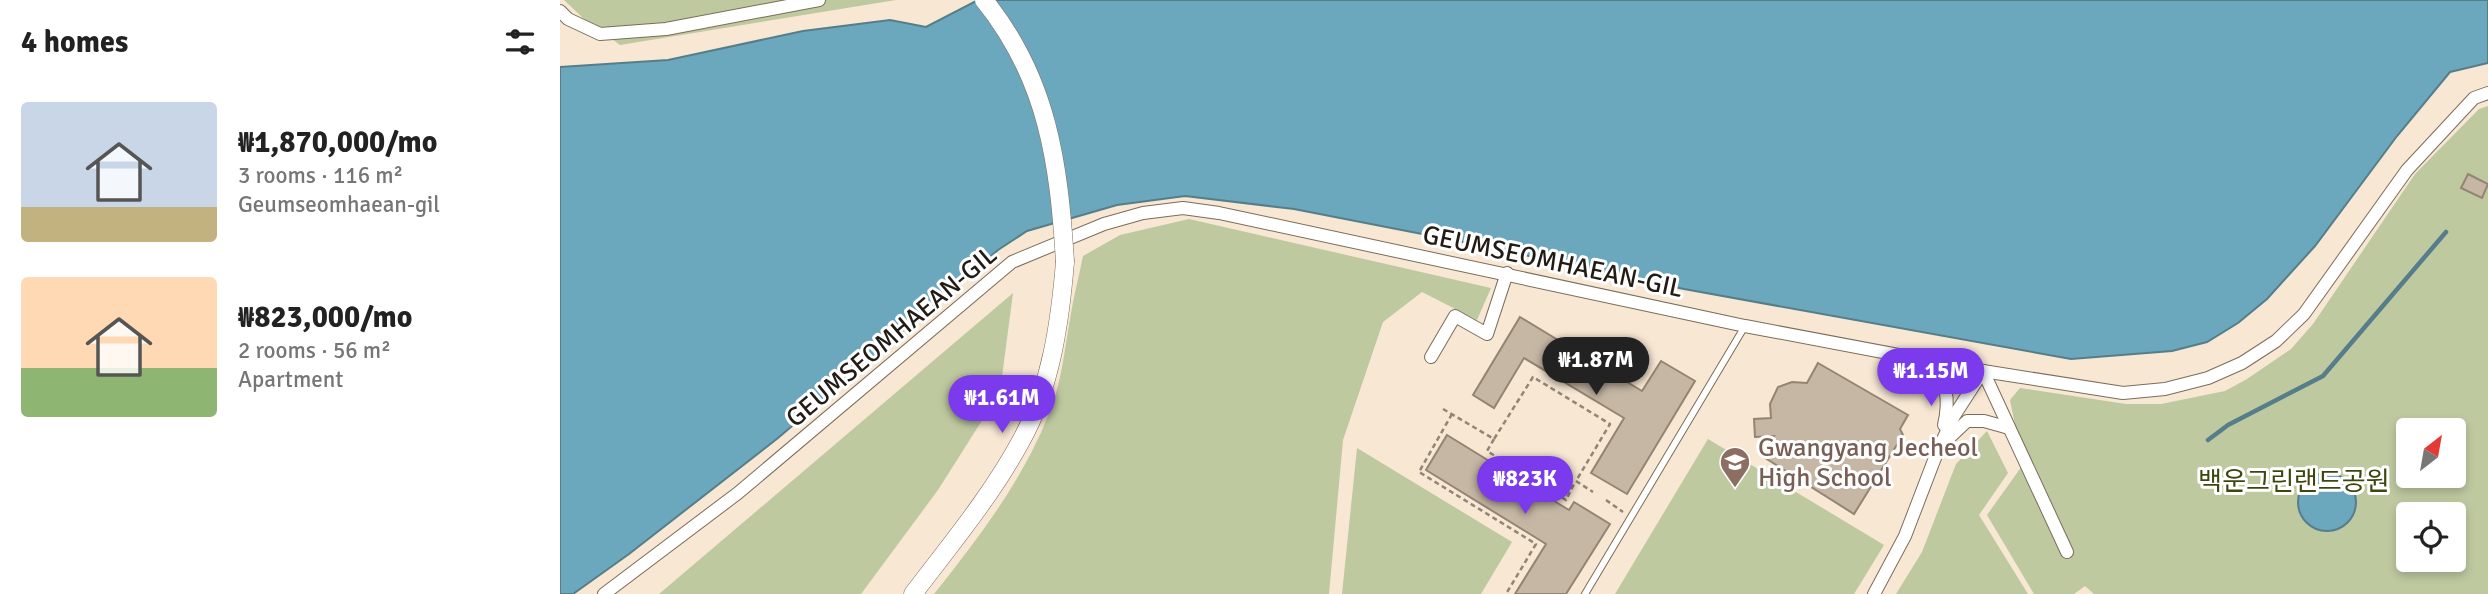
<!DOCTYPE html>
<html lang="en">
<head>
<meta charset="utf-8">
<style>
  :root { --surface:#fff; --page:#f2f2f2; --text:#222; --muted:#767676; --accent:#7c3aed }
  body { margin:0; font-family:Signika,"Noto Sans KR",sans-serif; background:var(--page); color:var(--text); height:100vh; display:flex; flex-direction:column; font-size:26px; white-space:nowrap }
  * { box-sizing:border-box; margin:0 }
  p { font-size:23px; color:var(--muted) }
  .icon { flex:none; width:38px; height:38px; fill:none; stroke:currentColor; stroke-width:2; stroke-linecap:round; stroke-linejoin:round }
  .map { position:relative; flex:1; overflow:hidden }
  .drawer { display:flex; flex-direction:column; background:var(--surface); width:560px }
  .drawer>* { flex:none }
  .needle { width:46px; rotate:31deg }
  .tools { position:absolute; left:1836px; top:418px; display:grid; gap:14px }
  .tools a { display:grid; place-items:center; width:70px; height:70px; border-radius:7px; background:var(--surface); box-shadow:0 4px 10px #0003; font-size:35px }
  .price { position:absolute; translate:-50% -60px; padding:0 16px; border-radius:24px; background:var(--accent); color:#fff; font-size:23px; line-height:46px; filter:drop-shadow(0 2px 4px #0008) }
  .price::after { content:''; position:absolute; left:50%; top:42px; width:21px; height:16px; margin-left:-10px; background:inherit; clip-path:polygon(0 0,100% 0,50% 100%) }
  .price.selected { background:#222; color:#fff }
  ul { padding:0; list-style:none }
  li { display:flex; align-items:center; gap:21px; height:175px; padding:0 21px }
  li span { display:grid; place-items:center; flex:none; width:196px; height:140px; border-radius:7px; color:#555 }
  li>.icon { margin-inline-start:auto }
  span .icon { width:84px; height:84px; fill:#fffc; stroke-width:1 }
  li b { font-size:30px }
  h2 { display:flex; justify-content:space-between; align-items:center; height:84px; padding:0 21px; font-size:30px }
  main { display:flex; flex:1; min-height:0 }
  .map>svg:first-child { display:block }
  .green { fill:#bec9a0; fill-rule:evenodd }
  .water { fill:#6ba8bd; stroke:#557e8a; stroke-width:2 }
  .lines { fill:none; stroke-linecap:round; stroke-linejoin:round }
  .stream { stroke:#557e8a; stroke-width:4.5 }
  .building { fill:#c6b7a4; stroke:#948573; stroke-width:2 }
  .lane-casing { stroke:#7b6d5c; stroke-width:8 }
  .street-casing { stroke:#7b6d5c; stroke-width:14 }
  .secondary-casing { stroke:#7b6d5c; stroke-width:19 }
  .path { stroke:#908577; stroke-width:2.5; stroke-dasharray:5 3.5; stroke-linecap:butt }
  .lane { stroke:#fff; stroke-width:6 }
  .street { stroke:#fff; stroke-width:12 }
  .secondary { stroke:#fff; stroke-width:18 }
  .secondary-bridge-casing { stroke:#7b6d5c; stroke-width:19; stroke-linecap:butt }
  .secondary-bridge { stroke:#fff; stroke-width:18 }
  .labels { text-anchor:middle; stroke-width:6; stroke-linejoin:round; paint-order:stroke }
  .street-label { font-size:26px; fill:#211b14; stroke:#fff }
  .education-label { font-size:26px; fill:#785e54; stroke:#fff; text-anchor:start }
  .park-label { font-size:26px; fill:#3d470d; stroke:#fff }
</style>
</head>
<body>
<main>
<section class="drawer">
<h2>4 homes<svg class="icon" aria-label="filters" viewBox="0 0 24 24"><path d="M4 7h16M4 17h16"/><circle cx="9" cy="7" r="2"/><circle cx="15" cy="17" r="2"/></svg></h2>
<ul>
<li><span style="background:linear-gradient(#c9d6e8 75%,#c2b280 0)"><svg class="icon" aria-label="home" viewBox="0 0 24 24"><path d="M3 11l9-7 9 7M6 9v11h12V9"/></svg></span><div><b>₩1,870,000/mo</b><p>3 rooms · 116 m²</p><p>Geumseomhaean-gil</p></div></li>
<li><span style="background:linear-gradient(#ffd9b3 65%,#8fb573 0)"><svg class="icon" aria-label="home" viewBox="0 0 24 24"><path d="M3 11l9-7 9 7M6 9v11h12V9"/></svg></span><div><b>₩823,000/mo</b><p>2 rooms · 56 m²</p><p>Apartment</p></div></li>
</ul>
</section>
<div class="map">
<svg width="1928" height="594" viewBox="0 0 1928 594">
  <rect width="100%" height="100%" fill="#f7e7d3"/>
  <g class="green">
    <path d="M 4,0 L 336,0 L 60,45 L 23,18 Z"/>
    <path d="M 1928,106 L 1928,594 L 1534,594 L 1525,586 L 1514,594 L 1474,594 L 1427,515 L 1467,459 L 1458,440 L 1450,400 L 1460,388 L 1566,404 L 1601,404 L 1665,391 L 1687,379 L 1731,349 L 1753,324 L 1855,174 L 1919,109 ZM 1848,430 L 1894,430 L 1894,476 L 1848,476 ZM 1848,514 L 1894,514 L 1894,560 L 1848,560 Z"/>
    <path d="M 629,219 L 931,288 L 917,320 L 862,292 L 823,322 L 783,440 L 769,594 L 374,594 C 421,535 467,475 493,403 C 502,376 505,347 510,319 C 513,298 519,277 523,256 L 560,235 Z"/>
    <path d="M 453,293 L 440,392 L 378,490 L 301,594 L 99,594 Z"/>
    <path d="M 1427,431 L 1448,473 L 1419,515 L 1468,594 L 1336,594 L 1362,552 L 1396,464 Z"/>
    <path d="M 1148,439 L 1324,545 L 1294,594 L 1055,594 Z"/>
    <path d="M 797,448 L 952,542 L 921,594 L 782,594 Z"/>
  </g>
  <g class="water">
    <path d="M 418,0 L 1928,0 L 1928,63 L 1890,72 L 1837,136 L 1755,246 L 1707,299 L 1678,323 L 1647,342 L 1612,351 L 1511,359 L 1124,289 L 898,241 L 734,209 L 625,196 L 557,205 L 467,231 L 438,250 L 218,438 L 69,554 L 13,594 L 0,594 L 0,67 L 108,60 L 243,31 L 330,20 L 366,27 Z"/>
    <circle cx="1767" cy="502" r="29"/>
  </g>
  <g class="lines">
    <path class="stream" d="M 1648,440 L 1668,425 L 1763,376 L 1886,232"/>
  </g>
  <g class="building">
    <path d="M 1908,174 L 1928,184 L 1922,198 L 1901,188 Z"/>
    <path d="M 960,317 L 1082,391 L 1101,361 L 1135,381 L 1067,494 L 1031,473 L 1064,418 L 964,358 L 934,408 L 913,395 Z"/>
    <path d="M 1258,363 L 1348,415 L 1340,429 L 1343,435 L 1294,514 L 1202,456 L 1214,436 L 1195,437 L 1194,419 L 1211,418 L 1210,404 L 1218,387 L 1232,382 L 1247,383 Z"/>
    <path d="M 887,435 L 1009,510 L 1014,502 L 1050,524 L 1006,594 L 955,594 L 986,544 L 866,470 Z"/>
  </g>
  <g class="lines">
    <g class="lane-casing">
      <path id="lane" d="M 1025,594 L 1185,326"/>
    </g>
    <g class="street-casing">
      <g id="street">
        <path d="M 0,11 L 8,19 L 40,34 L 106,29 L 259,0"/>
        <path d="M 871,357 L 895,316 L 927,334 L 947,273"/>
        <path d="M 1370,361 C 1387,382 1390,399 1384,425"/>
        <path d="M 1423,371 L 1507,552"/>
        <path d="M 1388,439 L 1407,421 L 1424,421 L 1449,428"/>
        <path d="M 44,594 L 178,493 L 452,262 L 544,224 L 583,213 L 623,208 L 659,213 L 1185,326 L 1423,371 L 1563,393 L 1605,389 L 1648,378 L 1682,363 L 1716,341 L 1744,314 L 1847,170 L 1914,98 L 1928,93"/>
        <path d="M 1314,594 L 1345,536 L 1378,450 L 1394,416 L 1423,371"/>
      </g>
    </g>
    <g class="secondary-casing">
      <path id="secondary" d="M 353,594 C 391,544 432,495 462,439 C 491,386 500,322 505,262"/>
    </g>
    <g class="path">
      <path d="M 883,409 L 934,439 L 973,377 L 1050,424 L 1016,481 L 1033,492"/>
      <path d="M 892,414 L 859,472 L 976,544 L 946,594"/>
      <path d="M 934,439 L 927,451 L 1006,500 L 1015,482"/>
      <path d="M 1046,500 L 1063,512"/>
    </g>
    <use href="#lane" class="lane"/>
    <use href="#street" class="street"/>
    <use href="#secondary" class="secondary"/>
    <g class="secondary-bridge-casing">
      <path id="secondary-bridge" d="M 424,0 C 488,79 499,164 505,262"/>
    </g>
    <use href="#secondary-bridge" class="secondary-bridge"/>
  </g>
  <defs>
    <g id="school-pin" transform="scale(1.575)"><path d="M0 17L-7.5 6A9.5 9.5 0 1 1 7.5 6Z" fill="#8d6e63" stroke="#fff"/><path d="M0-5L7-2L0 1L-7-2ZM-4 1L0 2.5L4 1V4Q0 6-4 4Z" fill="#fff"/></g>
  </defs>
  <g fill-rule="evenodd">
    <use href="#school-pin" x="1175" y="462"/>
  </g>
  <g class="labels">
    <g class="street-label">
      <text transform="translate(993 261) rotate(12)" y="9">GEUMSEOMHAEAN-GIL</text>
      <text transform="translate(331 336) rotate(-40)" y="9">GEUMSEOMHAEAN-GIL</text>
    </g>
    <g class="education-label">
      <text x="1198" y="456">Gwangyang Jecheol<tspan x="1198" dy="30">High School</tspan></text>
    </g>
    <g class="park-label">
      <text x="1734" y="490">백운그린랜드공원</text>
    </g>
  </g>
</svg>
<div class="tools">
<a><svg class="needle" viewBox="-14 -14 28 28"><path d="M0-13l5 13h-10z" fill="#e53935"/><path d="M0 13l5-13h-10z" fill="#767676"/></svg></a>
<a><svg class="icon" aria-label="locate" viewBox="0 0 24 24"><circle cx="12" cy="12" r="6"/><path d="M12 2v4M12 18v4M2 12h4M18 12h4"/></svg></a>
</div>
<b class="price selected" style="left:1036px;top:397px">₩1.87M</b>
<b class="price" style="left:1371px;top:408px">₩1.15M</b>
<b class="price" style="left:442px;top:435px">₩1.61M</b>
<b class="price" style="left:965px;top:516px">₩823K</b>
</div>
</main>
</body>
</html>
